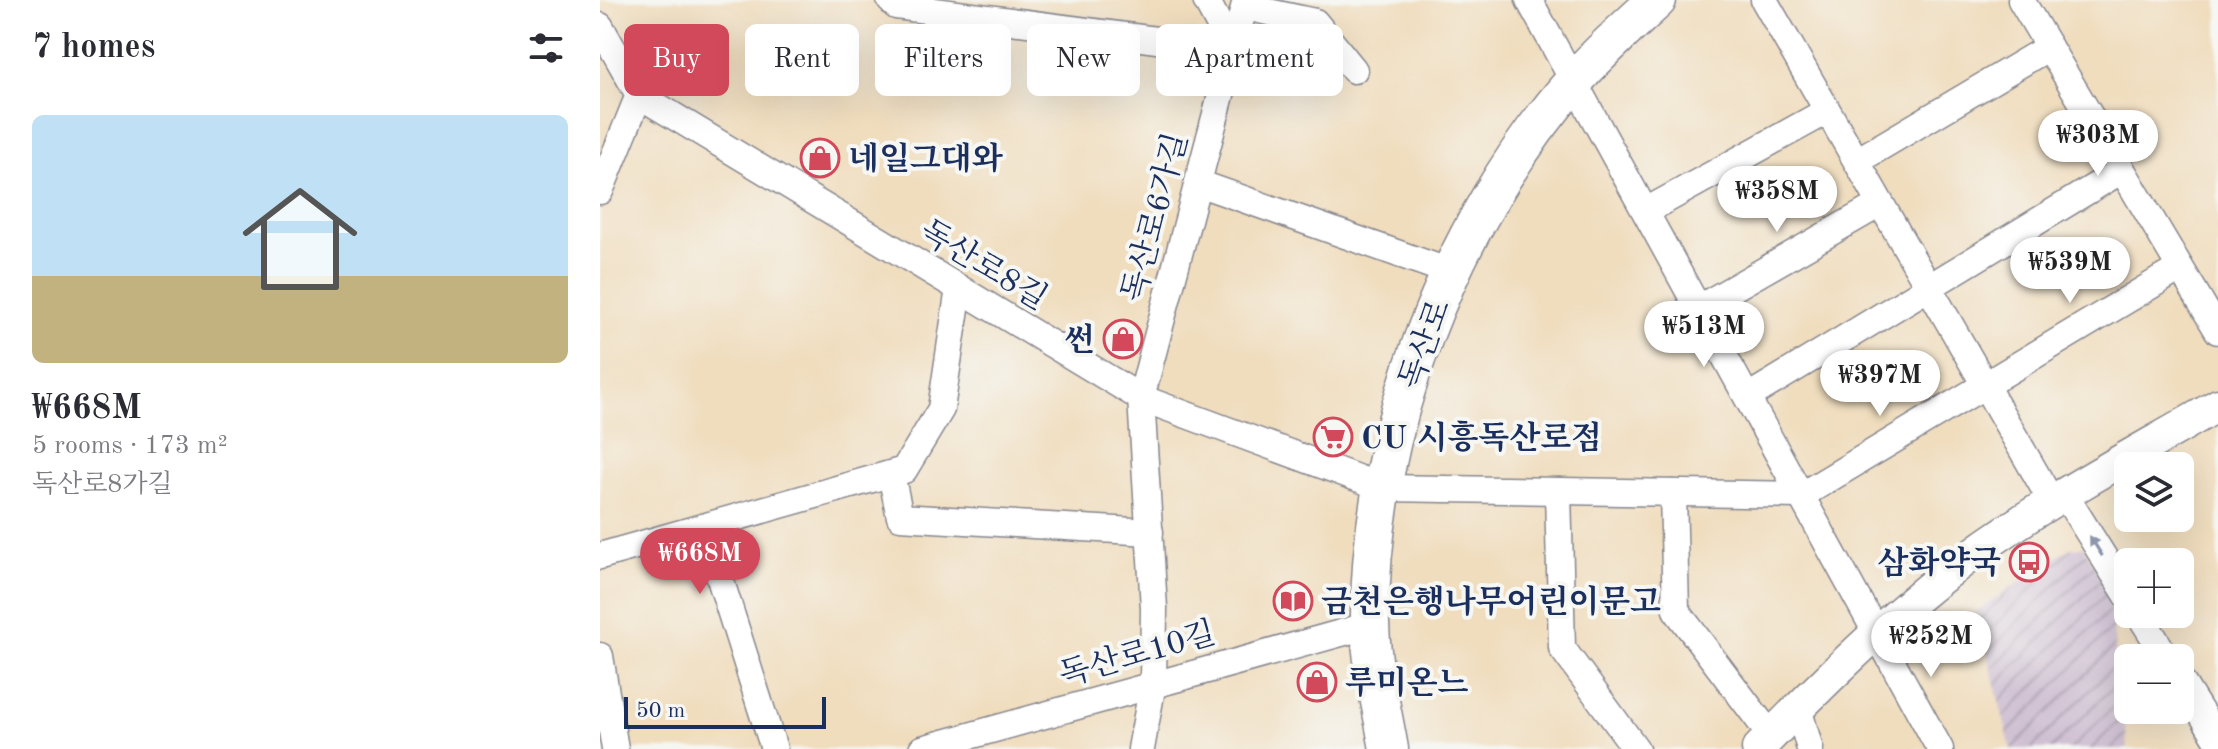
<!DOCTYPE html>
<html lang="en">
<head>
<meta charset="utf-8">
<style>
  :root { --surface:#fff; --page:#f7f7f7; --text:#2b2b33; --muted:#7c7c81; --line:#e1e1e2; --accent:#d1495b }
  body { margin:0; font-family:"Old Standard TT","Noto Serif KR",serif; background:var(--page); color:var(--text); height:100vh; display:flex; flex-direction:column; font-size:30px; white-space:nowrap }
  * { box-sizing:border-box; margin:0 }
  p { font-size:26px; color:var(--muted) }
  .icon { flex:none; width:44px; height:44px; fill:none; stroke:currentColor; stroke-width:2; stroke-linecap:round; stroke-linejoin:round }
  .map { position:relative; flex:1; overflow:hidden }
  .sheet { display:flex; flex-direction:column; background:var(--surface); width:600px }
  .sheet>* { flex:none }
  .guide { position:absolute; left:24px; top:24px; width:760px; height:72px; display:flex; gap:16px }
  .buttons { position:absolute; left:1514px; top:452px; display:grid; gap:16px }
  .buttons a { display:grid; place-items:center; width:80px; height:80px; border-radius:12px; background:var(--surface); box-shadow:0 8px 32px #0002; font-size:40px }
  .scale { position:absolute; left:24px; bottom:20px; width:202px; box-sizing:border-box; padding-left:8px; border:4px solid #1b2f5e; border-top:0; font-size:22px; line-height:28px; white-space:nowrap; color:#1b2f5e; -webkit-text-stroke:6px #f6f6f2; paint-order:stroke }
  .price { position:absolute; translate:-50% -68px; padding:0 18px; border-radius:28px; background:#fff; color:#222; font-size:26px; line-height:52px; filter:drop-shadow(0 2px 4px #0008) }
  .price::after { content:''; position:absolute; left:50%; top:48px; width:24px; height:18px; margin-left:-12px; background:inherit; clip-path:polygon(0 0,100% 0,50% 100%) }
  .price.on { background:var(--accent); color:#fff }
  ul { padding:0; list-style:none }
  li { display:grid; align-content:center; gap:16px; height:424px; padding:0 32px }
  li+li { border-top:2px solid var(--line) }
  li span { display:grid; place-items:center; height:248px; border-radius:12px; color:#555 }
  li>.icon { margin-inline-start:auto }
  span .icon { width:144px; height:144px; fill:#fffc; stroke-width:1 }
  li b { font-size:34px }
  h2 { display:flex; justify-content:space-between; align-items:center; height:96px; padding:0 32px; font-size:34px }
  .tag { padding:0 28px; border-radius:12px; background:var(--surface); box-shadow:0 8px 32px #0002; font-size:28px; line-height:72px }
  .tag.on { background:var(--accent); color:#fff }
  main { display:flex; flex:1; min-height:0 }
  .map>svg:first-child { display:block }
  .industrial { fill:url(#industrial-furrows) }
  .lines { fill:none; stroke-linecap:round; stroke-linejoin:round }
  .minor-casing { stroke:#86868e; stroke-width:29 }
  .tertiary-casing { stroke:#86868e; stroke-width:35 }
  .secondary-casing { stroke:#86868e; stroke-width:41 }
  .minor { stroke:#fff; stroke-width:26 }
  .tertiary { stroke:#fff; stroke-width:32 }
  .secondary { stroke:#fff; stroke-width:38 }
  .oneway { fill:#8d97ae }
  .labels { text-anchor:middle; stroke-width:8; stroke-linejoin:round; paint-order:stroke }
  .poi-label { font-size:32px; font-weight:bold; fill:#1b2f5e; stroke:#f6f6f2; text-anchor:start }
  .street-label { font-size:32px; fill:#1b2f5e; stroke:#f6f6f2 }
</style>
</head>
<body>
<main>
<section class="sheet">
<h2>7 homes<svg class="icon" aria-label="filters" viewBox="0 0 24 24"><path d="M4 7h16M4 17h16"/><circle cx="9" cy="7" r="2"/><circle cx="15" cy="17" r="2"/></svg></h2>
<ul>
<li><span style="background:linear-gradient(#bfe0f5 65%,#c2b280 0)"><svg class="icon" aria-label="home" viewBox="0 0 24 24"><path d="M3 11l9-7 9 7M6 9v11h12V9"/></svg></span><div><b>₩668M</b><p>5 rooms · 173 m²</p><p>독산로8가길</p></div></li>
</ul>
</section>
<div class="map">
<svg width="1618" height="749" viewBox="0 0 1618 749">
  <defs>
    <pattern id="industrial-furrows" width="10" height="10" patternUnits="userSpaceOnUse" patternTransform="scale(2)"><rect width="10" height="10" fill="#cebed1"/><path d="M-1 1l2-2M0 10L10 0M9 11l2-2" fill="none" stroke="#a69bad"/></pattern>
  </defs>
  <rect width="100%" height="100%" fill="#f6f6f2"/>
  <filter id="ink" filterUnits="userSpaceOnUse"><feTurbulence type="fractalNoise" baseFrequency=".0125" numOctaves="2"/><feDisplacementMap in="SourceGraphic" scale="16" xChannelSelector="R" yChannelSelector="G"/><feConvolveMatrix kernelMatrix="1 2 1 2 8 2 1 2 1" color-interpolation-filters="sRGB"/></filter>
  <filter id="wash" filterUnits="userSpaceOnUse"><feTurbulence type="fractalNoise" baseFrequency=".006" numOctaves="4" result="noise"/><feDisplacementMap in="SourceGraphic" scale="32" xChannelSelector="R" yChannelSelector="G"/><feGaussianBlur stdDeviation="1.8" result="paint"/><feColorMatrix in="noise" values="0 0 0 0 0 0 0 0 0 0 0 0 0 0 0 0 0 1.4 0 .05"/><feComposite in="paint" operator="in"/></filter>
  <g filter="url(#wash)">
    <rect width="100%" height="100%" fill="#f0ddbe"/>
    <path class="industrial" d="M 1483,546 L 1508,590 L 1528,749 L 1411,749 L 1377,611 L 1469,549 Z"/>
  </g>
  <g filter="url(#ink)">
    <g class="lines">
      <g class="minor-casing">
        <g id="minor">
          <path d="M 290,0 L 296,6 L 633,50"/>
          <path d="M 606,0 L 633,50"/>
          <path d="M 929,0 L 1340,749"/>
          <path d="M 1164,0 L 1452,502"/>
          <path d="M 1421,0 L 1618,331"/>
          <path d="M 645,7 L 715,22 L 754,70"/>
          <path d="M 0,26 L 39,95 L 541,398 L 784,488 L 1202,495 L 1580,268"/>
          <path d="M 1257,161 L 1449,47"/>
          <path d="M 598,183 L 850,272"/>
          <path d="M 0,191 L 39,95"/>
          <path d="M 1046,211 L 1227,111"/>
          <path d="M 1099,308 L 1280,204"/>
          <path d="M 1148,397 L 1522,170"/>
          <path d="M 291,474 L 300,517 L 550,532"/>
          <path d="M 958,491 L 962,648 L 1036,749"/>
          <path d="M 1073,493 L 1076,610 L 1171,736"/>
          <path d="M 1465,495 L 1528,596"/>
          <path d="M 104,528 L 174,749"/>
          <path d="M 0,556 L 304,470 L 341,409 L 359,288"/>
          <path d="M 1539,614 L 1567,658"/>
          <path d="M 0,656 L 15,749"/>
          <path d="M 1580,679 L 1618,740"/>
          <path d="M 1199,711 L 1210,749"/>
          <path d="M 322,749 L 770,625"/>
          <path d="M 541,749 L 553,683 L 554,608 L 541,398 L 646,0"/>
        </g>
      </g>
      <g class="tertiary-casing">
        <path id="tertiary" d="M 1158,749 C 1217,689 1279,627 1345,575 C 1429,509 1526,459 1618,405"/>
      </g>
      <g class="secondary-casing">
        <path id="secondary" d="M 789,749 C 782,708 771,665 770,624 C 768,434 850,222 975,80 C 1000,51 1029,26 1057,0"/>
      </g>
      <use href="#minor" class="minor"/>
      <use href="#tertiary" class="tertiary"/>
      <use href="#secondary" class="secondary"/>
    </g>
    <defs><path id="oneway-solid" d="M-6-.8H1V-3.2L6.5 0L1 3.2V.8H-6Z" transform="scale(2)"/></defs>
    <use class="oneway" href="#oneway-solid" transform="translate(1496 546) rotate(-122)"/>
  </g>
  <defs>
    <g id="shop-ring" transform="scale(2)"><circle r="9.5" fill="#f6f6f2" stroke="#d1495b" stroke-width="1.5"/><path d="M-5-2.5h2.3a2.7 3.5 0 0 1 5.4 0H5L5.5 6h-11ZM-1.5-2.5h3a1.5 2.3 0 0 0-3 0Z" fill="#d1495b"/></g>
    <g id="supermarket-ring" transform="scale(2)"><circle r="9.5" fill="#f6f6f2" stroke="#d1495b" stroke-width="1.5"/><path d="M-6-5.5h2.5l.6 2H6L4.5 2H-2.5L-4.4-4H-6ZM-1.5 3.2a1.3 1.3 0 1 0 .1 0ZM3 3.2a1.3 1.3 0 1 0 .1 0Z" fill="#d1495b"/></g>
    <g id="bus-ring" transform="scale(2)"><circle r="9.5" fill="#f6f6f2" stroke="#d1495b" stroke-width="1.5"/><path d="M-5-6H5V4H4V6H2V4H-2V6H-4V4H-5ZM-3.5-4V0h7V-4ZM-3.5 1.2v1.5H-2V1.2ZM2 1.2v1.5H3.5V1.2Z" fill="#d1495b"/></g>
    <g id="library-ring" transform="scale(2)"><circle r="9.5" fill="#f6f6f2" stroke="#d1495b" stroke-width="1.5"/><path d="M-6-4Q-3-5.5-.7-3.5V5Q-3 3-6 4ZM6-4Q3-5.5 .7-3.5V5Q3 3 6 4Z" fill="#d1495b"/></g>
  </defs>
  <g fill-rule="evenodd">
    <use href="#shop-ring" x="220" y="158"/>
    <use href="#shop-ring" x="523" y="339"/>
    <use href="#supermarket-ring" x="733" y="437"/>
    <use href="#bus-ring" x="1429" y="562"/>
    <use href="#library-ring" x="693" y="601"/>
    <use href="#shop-ring" x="717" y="682"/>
  </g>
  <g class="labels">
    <g class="poi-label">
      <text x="248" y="169">네일그대와</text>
      <text x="495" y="350" text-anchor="end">썬</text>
      <text x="761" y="448">CU 시흥독산로점</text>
      <text x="1401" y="573" text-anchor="end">삼화약국</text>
      <text x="721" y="612">금천은행나무어린이문고</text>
      <text x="745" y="693">루미온느</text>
    </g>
    <g class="street-label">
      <text transform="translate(554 217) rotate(-75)" y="11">독산로6가길</text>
      <text transform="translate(384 264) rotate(31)" y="11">독산로8길</text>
      <text transform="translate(824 344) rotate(-70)" y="11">독산로</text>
      <text transform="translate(537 653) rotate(-16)" y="11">독산로10길</text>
    </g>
  </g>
</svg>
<div class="buttons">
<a><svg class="icon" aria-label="layers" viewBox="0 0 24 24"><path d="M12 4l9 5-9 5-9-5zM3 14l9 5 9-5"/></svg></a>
<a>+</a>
<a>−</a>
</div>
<div class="scale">50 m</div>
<b class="price" style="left:1498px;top:178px">₩303M</b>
<b class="price" style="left:1177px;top:234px">₩358M</b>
<b class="price" style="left:1470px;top:305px">₩539M</b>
<b class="price" style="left:1104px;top:369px">₩513M</b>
<b class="price" style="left:1280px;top:418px">₩397M</b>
<b class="price on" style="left:100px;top:596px">₩668M</b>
<b class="price" style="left:1331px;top:679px">₩252M</b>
<div class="guide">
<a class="tag on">Buy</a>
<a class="tag">Rent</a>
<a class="tag">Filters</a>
<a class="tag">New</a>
<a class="tag">Apartment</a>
</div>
</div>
</main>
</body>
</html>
